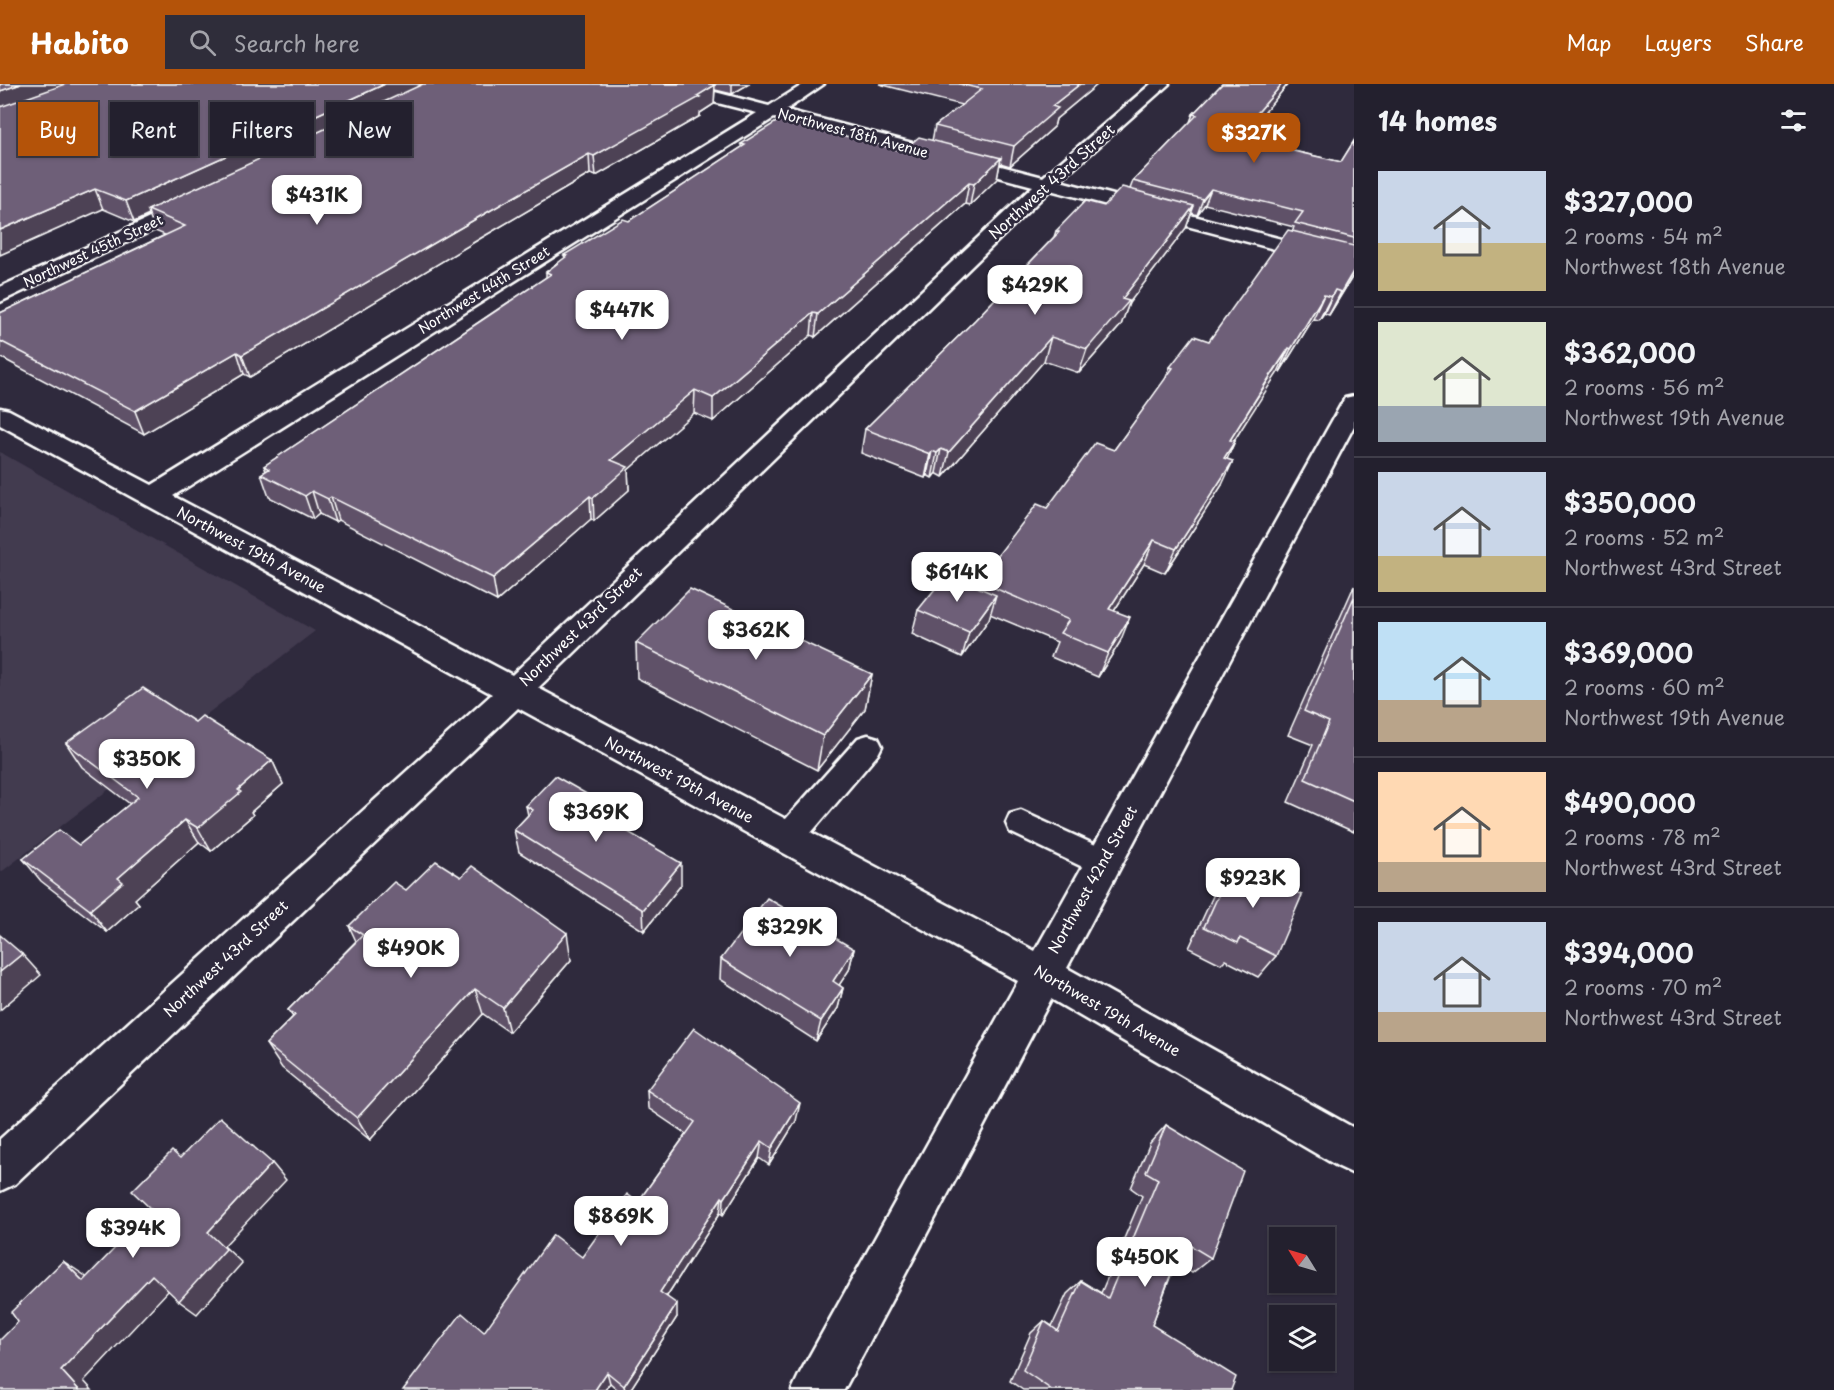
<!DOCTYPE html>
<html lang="en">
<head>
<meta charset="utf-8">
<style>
  :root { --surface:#23202e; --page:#2f2d3a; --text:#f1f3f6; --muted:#a3a3aa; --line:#403e4a; --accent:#b45309 }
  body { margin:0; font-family:"Playpen Sans",sans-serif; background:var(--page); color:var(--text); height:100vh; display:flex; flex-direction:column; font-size:22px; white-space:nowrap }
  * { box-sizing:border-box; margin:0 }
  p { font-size:20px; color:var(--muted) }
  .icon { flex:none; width:33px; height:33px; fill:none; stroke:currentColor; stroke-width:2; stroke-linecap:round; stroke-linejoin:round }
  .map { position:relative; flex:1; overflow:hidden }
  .panel { display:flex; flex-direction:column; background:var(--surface); width:480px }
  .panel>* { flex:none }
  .hud { position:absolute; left:18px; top:18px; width:570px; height:54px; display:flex; gap:12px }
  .needle { width:39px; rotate:307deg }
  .controls { position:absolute; left:1269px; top:1143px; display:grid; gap:12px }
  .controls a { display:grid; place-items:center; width:66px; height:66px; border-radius:0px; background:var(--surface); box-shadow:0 2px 4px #0004,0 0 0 2px var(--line); font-size:30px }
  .price { position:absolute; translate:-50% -51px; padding:0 14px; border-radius:12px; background:#fff; color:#222; font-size:20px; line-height:39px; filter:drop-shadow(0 2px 3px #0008) }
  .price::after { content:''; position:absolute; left:50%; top:36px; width:18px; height:14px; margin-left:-9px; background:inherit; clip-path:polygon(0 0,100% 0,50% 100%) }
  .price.selected { background:var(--accent); color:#fff }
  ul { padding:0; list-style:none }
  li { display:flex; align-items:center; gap:18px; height:150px; padding:0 24px }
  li+li { border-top:2px solid var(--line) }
  li span { display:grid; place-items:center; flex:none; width:168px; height:120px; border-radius:0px; color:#555 }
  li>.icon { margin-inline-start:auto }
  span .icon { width:72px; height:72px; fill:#fffc; stroke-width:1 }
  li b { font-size:26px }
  h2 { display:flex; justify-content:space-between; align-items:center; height:72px; padding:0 24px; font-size:26px }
  .tag { padding:0 21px; border-radius:0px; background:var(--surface); box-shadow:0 2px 4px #0004,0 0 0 2px var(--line); font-size:21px; line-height:54px }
  .tag.selected { background:var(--accent); color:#fff }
  header { display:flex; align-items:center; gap:36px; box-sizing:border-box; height:84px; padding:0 30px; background:var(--accent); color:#fff }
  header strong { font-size:28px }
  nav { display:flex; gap:33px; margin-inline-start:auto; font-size:21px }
  .search { width:420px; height:54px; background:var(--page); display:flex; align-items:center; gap:15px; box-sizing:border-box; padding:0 21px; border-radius:0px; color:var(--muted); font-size:22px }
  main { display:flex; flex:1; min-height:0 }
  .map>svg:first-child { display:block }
  .built { fill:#423a4f }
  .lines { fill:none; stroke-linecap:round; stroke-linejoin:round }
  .lane-casing { stroke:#fff; stroke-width:5 }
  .street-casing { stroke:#fff; stroke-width:5 }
  .lane { fill:#2f2a3d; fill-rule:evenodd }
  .street { fill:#2f2a3d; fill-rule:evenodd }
  .wall { fill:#5f5167; stroke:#fff; stroke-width:1.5 }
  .shaded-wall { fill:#4d4254; stroke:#fff; stroke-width:1.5 }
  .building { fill:#6e5e78; stroke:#fff; stroke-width:1.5 }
  .labels { text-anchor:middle; stroke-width:5; stroke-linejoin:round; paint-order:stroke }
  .far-street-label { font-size:14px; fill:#fff; stroke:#2f2a3d }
  .street-label { font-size:15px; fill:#fff; stroke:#2f2a3d }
</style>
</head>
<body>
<header>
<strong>Habito</strong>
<div class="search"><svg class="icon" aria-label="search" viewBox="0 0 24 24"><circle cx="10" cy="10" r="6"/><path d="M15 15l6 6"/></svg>Search here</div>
<nav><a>Map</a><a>Layers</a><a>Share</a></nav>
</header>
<main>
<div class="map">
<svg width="1354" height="1306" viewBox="0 0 1354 1306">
  <rect width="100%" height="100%" fill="#2f2a3d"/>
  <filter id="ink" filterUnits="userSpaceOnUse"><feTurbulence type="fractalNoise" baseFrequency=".0167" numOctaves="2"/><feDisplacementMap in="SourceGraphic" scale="12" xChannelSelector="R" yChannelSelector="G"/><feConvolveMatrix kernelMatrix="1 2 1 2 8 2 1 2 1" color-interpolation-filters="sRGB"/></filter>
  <g filter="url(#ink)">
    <path class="built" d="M 0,368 L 315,547 L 0,789 Z"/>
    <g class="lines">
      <g class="lane-casing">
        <g id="lane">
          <path d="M 868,651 L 878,654 L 882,662 L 878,670 L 799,763 L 788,767 L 777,763 L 773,754 L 777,745 L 858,654 Z"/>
          <path d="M 1021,727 L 1113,769 L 1118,778 L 1113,787 L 1102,791 L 1091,787 L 1010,748 L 1006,739 L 1010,730 Z"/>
        </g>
      </g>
      <g class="street-casing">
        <g id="street">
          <path d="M 657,0 L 684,0 L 769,22 L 804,0 L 824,0 L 786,26 L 1043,93 L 1151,0 L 1169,0 L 1060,97 L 1354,174 L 1354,186 L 1050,106 L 538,604 L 1035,867 L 1342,319 L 1345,314 L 1354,312 L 1354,342 L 1067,884 L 1354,1044 L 1354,1090 L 1339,1083 L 1051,915 L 844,1306 L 792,1306 L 800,1289 L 1018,897 L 518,624 L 15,1100 L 0,1107 L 0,1055 L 492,610 L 0,341 L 0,324 L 9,326 L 152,401 L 757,29 L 659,4 ZM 774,34 L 1033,102 L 512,591 L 173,412 Z"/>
          <path d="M 193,114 L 200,116 L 203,120 L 200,124 L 0,218 L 0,203 Z"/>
        </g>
      </g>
      <use href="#lane" class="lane"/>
      <use href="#street" class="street"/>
    </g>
    <g class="wall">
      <path d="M 0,0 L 749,0 L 732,10 L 715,6 L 714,20 L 700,29 L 700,32 L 596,92 L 590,90 L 481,154 L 250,293 L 244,290 L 144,350 L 0,273 L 0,229 L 165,151 L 155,147 L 149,131 L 134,138 L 103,125 Z"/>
      <path d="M 879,0 L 1098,0 L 1056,35 L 1054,43 L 1010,82 L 1000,79 L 997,95 L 970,121 L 965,120 L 815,253 L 811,251 L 713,337 L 694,329 L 628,386 L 629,406 L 594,437 L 591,435 L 497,517 L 338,436 L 335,438 L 319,430 L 313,435 L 269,413 L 261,390 L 266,387 L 264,382 L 546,193 L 546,188 L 565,174 L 564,171 L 629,137 L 741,64 L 741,60 L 902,67 L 932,57 L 935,42 L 962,21 Z"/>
      <path d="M 1222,0 L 1288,0 L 1242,55 L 1341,78 L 1354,57 L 1354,190 L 1329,231 L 1324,229 L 1319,236 L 1313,235 L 1280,288 L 1278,288 L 1258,317 L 1234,357 L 1235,357 L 1227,375 L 1222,401 L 1165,489 L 1144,480 L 1114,527 L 1120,558 L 1098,593 L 1051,573 L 1057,558 L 990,530 L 989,535 L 962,573 L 912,550 L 918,526 L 976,503 L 978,497 L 1047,424 L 1114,366 L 1165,296 L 1170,283 L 1209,257 L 1292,147 L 1294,143 L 1205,120 L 1197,131 L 1192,129 L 1186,144 L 1129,219 L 1121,241 L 1079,289 L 1044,277 L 943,393 L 936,389 L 932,394 L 927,391 L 925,394 L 861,369 L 865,345 L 975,236 L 1054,153 L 1056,147 L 1104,122 L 1130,105 L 1133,97 L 1190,38 L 1193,30 Z"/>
      <path d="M 1354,502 L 1354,748 L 1288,718 L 1313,661 L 1288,651 Z"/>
      <path d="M 636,559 L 872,590 L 865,625 L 817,686 L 637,594 Z"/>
      <path d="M 195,638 L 272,676 L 283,700 L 251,728 L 253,731 L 211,767 L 199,758 L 135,815 L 139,820 L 107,848 L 41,797 L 23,775 L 79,761 L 130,720 L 82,683 L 66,659 Z"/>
      <path d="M 604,720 L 606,735 L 681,801 L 644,847 L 519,768 L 514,746 L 528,731 L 526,722 Z"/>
      <path d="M 1234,777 L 1276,872 L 1258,893 L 1225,876 L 1221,880 L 1189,864 L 1219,799 Z"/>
      <path d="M 406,806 L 571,876 L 509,948 L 483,930 L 370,1056 L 282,984 L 266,960 L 293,933 L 288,926 L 356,857 L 349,842 Z"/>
      <path d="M 854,865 L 849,886 L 839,901 L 843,904 L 838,924 L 816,957 L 720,895 L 721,875 Z"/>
      <path d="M 647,1006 L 796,1037 L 769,1081 L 759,1074 L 723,1131 L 720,1129 L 667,1212 L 677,1233 L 630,1306 L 618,1306 L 610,1299 L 484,1248 L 582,1173 L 638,1118 L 686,1050 L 648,1024 Z"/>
      <path d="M 1166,1041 L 1211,1174 L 1192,1189 L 1176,1178 L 1152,1241 L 1231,1306 L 1023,1306 L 1010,1297 L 1031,1249 L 1044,1237 L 1052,1242 L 1067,1210 L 1081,1197 L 1101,1209 L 1142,1112 L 1131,1104 L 1150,1059 Z"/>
    </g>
    <g class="shaded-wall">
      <path d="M 21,0 L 80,0 L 0,30 L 0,7 Z"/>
      <path d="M 385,0 L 429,0 L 148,126 L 149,131 L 134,138 L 126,117 Z"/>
      <path d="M 732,0 L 749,0 L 732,10 Z"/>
      <path d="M 1080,0 L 1098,0 L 1056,35 L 1054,43 L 1010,82 L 1014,62 L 1052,22 Z"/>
      <path d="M 1282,0 L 1288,0 L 1231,69 L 1236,54 Z"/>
      <path d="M 715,1 L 714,20 L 700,29 L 700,32 L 596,92 L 594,72 Z"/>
      <path d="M 589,70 L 590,90 L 481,154 L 250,293 L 242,271 L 479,133 Z"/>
      <path d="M 1001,74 L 997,95 L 970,121 L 974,100 Z"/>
      <path d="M 969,99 L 965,120 L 815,253 L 818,230 Z"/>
      <path d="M 95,105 L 103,125 L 0,171 L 0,146 Z"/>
      <path d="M 1211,105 L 1205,120 L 1197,131 L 1203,115 Z"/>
      <path d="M 1194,122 L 1186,144 L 1129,219 L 1121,241 L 1079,289 L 1087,265 L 1122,215 Z"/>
      <path d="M 1354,186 L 1354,190 L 1329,231 L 1341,208 Z"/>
      <path d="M 1335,206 L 1324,229 L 1319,236 L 1331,213 Z"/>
      <path d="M 1324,211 L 1313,235 L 1280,288 L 1291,265 Z"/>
      <path d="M 813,229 L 811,251 L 713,337 L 713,314 Z"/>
      <path d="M 1051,253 L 1044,277 L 943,393 L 949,368 Z"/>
      <path d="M 1289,264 L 1278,288 L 1219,380 L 1230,356 Z"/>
      <path d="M 237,268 L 244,290 L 144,350 L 135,327 Z"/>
      <path d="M 695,306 L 694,329 L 628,386 L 629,406 L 594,437 L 593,414 L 611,376 Z"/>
      <path d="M 1235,357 L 1224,381 L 1224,374 Z"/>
      <path d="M 941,365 L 936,389 L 932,394 L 937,369 Z"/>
      <path d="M 932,367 L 927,391 L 925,394 L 930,370 Z"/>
      <path d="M 1233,377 L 1222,401 L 1165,489 L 1176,465 Z"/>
      <path d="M 312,407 L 319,430 L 313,435 L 305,412 Z"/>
      <path d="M 590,412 L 591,435 L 497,517 L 493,494 Z"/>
      <path d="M 331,413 L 338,436 L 335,438 L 328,415 Z"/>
      <path d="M 1154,456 L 1144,480 L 1100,549 L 1109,525 Z"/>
      <path d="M 996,511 L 989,535 L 962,573 L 969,548 Z"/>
      <path d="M 1130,533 L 1120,558 L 1098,593 L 1108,569 Z"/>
      <path d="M 872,590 L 865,625 L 817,686 L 823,652 Z"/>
      <path d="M 272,676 L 283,700 L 251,728 L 253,731 L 211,767 L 198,744 L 238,706 Z"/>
      <path d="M 604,720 L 606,743 L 596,729 Z"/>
      <path d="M 185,736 L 199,758 L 135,815 L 139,820 L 107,848 L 90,826 L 118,794 Z"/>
      <path d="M 681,779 L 681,801 L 644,847 L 643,826 Z"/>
      <path d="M 567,849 L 571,876 L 509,948 L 503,924 Z"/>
      <path d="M 854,865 L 849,886 L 828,918 L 833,897 Z"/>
      <path d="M 22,870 L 41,891 L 0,926 L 0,888 Z"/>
      <path d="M 843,904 L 838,924 L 816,957 L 821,937 Z"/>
      <path d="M 475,905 L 483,930 L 370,1056 L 357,1034 Z"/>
      <path d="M 800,1019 L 796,1037 L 769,1081 L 772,1064 Z"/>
      <path d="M 762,1057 L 759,1074 L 723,1131 L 724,1115 Z"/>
      <path d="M 272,1079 L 286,1096 L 224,1162 L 242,1179 L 197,1230 L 179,1217 L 208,1148 Z"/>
      <path d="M 722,1113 L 720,1129 L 661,1221 L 660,1208 Z"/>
      <path d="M 63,1177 L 84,1191 L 104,1211 L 83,1197 Z"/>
      <path d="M 152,1191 L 171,1204 L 84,1297 L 92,1306 L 79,1306 L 61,1286 Z"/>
      <path d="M 677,1220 L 677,1233 L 630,1306 L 625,1306 L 624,1302 Z"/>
      <path d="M 607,1288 L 610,1299 L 605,1306 L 595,1306 Z"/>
    </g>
    <g class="building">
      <path d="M 0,0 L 21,0 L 0,7 Z"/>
      <path d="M 66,0 L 385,0 L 126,117 L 95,105 L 0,146 L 0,23 Z"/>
      <path d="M 423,0 L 709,0 L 715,1 L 697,12 L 700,13 L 594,72 L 589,70 L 479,133 L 242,271 L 237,268 L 135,327 L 0,257 L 0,229 L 185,142 L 148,126 Z"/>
      <path d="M 959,0 L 1080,0 L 1052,22 L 1058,24 L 1014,62 L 935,42 L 982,5 Z"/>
      <path d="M 1222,0 L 1282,0 L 1236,54 L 1341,78 L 1354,57 L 1354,154 L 1295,139 L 1303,128 L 1211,105 L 1203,115 L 1133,97 L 1197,31 L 1193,30 Z"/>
      <path d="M 781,35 L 902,67 L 919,53 L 1001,74 L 974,100 L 969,99 L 818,230 L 813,229 L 713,314 L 695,306 L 611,376 L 628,383 L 593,414 L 590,412 L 493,494 L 331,413 L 328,415 L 312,407 L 305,412 L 261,390 L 269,385 L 264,382 L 551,190 L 546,188 L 567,172 L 564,171 L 623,135 L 629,137 L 745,61 L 741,60 Z"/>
      <path d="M 1122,103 L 1194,122 L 1122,215 L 1129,217 L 1087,265 L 1051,253 L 949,368 L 941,365 L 937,369 L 932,367 L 930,370 L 865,345 L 975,236 L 1059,148 L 1056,147 L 1085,117 L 1104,122 Z"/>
      <path d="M 1288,146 L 1354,162 L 1354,186 L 1341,208 L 1335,206 L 1331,213 L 1324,211 L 1291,265 L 1289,264 L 1269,294 L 1230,356 L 1235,357 L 1224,374 L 1233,377 L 1176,465 L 1154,456 L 1109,525 L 1130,533 L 1108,569 L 1060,549 L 1069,536 L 978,497 L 1037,420 L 1047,424 L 1095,359 L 1114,366 L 1173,284 L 1170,283 L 1194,252 L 1209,257 Z"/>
      <path d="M 947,490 L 996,511 L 969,548 L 918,526 Z"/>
      <path d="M 690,505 L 872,590 L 823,652 L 636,559 Z"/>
      <path d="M 1354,513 L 1354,717 L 1305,695 L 1329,638 L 1304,627 Z"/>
      <path d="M 143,604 L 195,638 L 202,632 L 272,676 L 238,706 L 241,708 L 198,744 L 185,736 L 118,794 L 123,798 L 90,826 L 23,775 L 59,746 L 79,761 L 138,713 L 66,659 Z"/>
      <path d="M 555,692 L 604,720 L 596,729 L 681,779 L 643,826 L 514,746 L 533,726 L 526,722 Z"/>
      <path d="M 436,777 L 461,793 L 472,782 L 567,849 L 503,924 L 475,905 L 357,1034 L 266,960 L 295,931 L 288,926 L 363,851 L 349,842 L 394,798 L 406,806 Z"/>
      <path d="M 1234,777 L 1302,811 L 1276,872 L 1240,854 L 1238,859 L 1204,843 Z"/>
      <path d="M 767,814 L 854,865 L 833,897 L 843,904 L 821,937 L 721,875 Z"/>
      <path d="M 0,851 L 22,870 L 0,888 Z"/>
      <path d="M 694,944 L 800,1019 L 772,1064 L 762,1057 L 724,1115 L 722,1113 L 660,1208 L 677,1220 L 624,1302 L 607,1288 L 595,1306 L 403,1306 L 462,1229 L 484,1248 L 553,1151 L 582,1173 L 627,1110 L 638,1118 L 695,1038 L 647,1006 Z"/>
      <path d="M 220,1033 L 272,1079 L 208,1148 L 226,1165 L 179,1217 L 152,1191 L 61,1286 L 79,1306 L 0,1306 L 0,1256 L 18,1238 L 11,1228 L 63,1177 L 83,1197 L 152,1126 L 132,1107 L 172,1067 L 180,1074 Z"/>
      <path d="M 1166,1041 L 1243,1087 L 1211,1174 L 1183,1157 L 1152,1241 L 1236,1293 L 1231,1306 L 1052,1306 L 1023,1286 L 1044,1237 L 1058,1247 L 1081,1197 L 1108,1214 L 1158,1095 L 1146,1088 Z"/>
    </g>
  </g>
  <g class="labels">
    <g class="far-street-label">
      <text transform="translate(853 49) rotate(15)" y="5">Northwest 18th Avenue</text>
      <text transform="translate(93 167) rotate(-25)" y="5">Northwest 45th Street</text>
      <text transform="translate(484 206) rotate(-32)" y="5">Northwest 44th Street</text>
    </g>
    <g class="street-label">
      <text transform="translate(1052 98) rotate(-42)" y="5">Northwest 43rd Street</text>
      <text transform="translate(251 466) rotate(28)" y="5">Northwest 19th Avenue</text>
      <text transform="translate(581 543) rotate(-44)" y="5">Northwest 43rd Street</text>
      <text transform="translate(679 696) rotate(28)" y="5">Northwest 19th Avenue</text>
      <text transform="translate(1093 796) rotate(-61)" y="5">Northwest 42nd Street</text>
      <text transform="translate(226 875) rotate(-43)" y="5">Northwest 43rd Street</text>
      <text transform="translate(1107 927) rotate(30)" y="5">Northwest 19th Avenue</text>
    </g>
  </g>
</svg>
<div class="controls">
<a><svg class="needle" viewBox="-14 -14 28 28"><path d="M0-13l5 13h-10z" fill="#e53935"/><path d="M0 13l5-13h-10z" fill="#a3a3aa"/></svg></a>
<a><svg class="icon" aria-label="layers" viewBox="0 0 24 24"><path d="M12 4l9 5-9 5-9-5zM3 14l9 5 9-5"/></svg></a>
</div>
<b class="price selected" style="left:1254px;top:80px">$327K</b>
<b class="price" style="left:317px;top:142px">$431K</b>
<b class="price" style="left:1035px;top:232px">$429K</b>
<b class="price" style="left:622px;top:257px">$447K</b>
<b class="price" style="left:957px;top:519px">$614K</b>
<b class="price" style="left:756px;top:577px">$362K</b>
<b class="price" style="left:147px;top:706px">$350K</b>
<b class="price" style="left:596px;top:759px">$369K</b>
<b class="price" style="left:1253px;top:825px">$923K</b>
<b class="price" style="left:790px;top:874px">$329K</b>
<b class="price" style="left:411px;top:895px">$490K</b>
<b class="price" style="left:621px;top:1163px">$869K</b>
<b class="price" style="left:133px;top:1175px">$394K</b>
<b class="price" style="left:1145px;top:1204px">$450K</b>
<div class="hud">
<a class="tag selected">Buy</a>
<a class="tag">Rent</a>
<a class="tag">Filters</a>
<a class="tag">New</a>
</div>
</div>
<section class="panel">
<h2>14 homes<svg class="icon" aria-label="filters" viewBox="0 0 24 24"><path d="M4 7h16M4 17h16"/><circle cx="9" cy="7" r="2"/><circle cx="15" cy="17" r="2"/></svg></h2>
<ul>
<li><span style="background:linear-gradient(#c9d6e8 60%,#c2b280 0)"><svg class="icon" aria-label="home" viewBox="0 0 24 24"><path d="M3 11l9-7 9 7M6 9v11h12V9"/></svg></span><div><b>$327,000</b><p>2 rooms · 54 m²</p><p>Northwest 18th Avenue</p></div></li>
<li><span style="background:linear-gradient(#dfe7d0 70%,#9aa5b1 0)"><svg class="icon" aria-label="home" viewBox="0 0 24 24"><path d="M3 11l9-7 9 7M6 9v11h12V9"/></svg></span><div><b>$362,000</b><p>2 rooms · 56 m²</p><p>Northwest 19th Avenue</p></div></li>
<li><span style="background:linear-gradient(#c9d6e8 70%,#c2b280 0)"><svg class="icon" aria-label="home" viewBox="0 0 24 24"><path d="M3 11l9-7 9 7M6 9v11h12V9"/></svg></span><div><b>$350,000</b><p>2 rooms · 52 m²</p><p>Northwest 43rd Street</p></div></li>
<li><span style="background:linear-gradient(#bfe0f5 65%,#b9a48a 0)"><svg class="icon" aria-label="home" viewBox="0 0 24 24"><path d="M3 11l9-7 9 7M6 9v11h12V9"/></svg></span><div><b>$369,000</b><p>2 rooms · 60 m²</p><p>Northwest 19th Avenue</p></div></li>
<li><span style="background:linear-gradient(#ffd9b3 75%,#b9a48a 0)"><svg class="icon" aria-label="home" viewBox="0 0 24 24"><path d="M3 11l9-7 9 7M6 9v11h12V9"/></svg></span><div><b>$490,000</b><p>2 rooms · 78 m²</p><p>Northwest 43rd Street</p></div></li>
<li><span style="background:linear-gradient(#c9d6e8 75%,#b9a48a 0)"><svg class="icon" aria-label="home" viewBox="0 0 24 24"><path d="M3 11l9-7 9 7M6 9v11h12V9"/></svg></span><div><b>$394,000</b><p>2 rooms · 70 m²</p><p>Northwest 43rd Street</p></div></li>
</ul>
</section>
</main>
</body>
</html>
